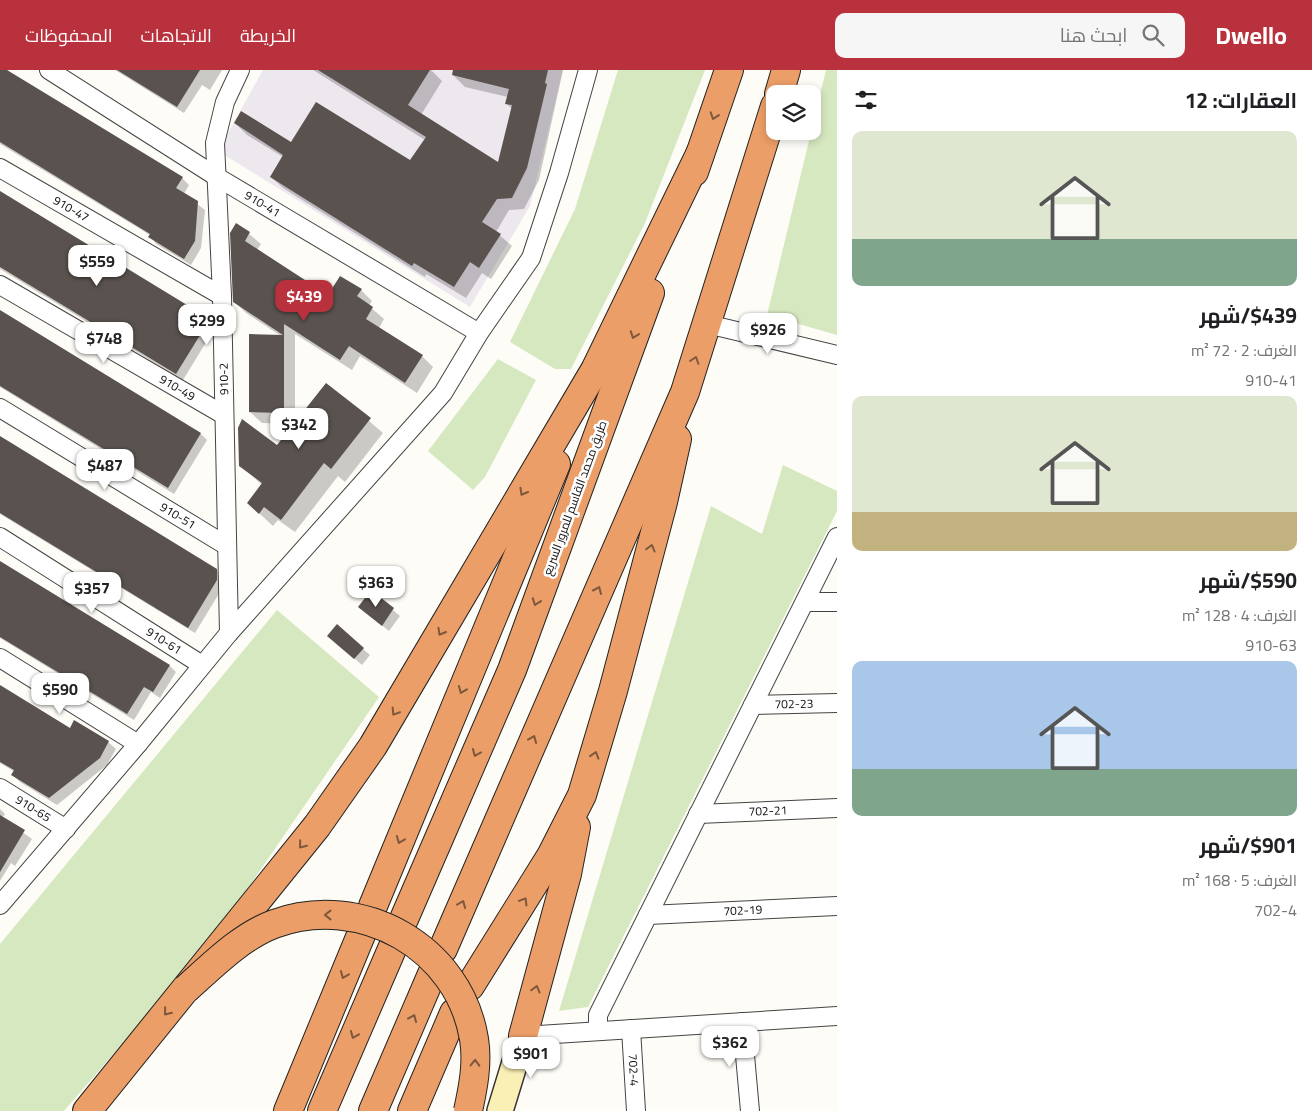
<!DOCTYPE html>
<html lang="ar">
<head>
<meta charset="utf-8">
<style>
  :root { --surface:#fff; --page:#f6f6f6; --text:#202124; --muted:#757577; --accent:#b9313c }
  body { margin:0; font-family:Georgia,Cairo,serif; background:var(--page); color:var(--text); direction:rtl; height:100vh; display:flex; flex-direction:column; font-size:19px; white-space:nowrap }
  * { box-sizing:border-box; margin:0 }
  p { font-size:16px; color:var(--muted) }
  .icon { flex:none; width:28px; height:28px; fill:none; stroke:currentColor; stroke-width:2; stroke-linecap:round; stroke-linejoin:round }
  .map { position:relative; flex:1; overflow:hidden; direction:ltr }
  .panel { display:flex; flex-direction:column; background:var(--surface); width:475px }
  .panel>* { flex:none }
  .tools { position:absolute; left:766px; top:15px; display:grid; gap:10px }
  .tools a { display:grid; place-items:center; width:55px; height:55px; border-radius:10px; background:var(--surface); box-shadow:0 2px 8px #0003; font-size:25px }
  .price { position:absolute; translate:-50% -42px; padding:0 11px; border-radius:10px; background:#fff; color:#222; font-size:16px; line-height:32px; filter:drop-shadow(0 1px 2px #0008) }
  .price::after { content:''; position:absolute; left:50%; top:30px; width:15px; height:11px; margin-left:-8px; background:inherit; clip-path:polygon(0 0,100% 0,50% 100%) }
  .price.selected { background:var(--accent); color:#fff }
  ul { padding:0; list-style:none }
  li { display:grid; align-content:center; gap:10px; height:265px; padding:0 15px }
  li span { display:grid; place-items:center; height:155px; border-radius:10px; color:#555 }
  li>.icon { margin-inline-start:auto }
  span .icon { width:90px; height:90px; fill:#fffc; stroke-width:1 }
  li b { font-size:21px }
  h2 { display:flex; justify-content:space-between; align-items:center; height:60px; padding:0 15px; font-size:21px }
  header { display:flex; align-items:center; gap:30px; box-sizing:border-box; height:70px; padding:0 25px; background:var(--accent); color:#fff }
  header strong { font-size:24px }
  nav { display:flex; gap:28px; margin-inline-start:auto; font-size:18px }
  .search { width:350px; height:45px; background:var(--page); display:flex; align-items:center; gap:12px; box-sizing:border-box; padding:0 18px; border-radius:10px; color:var(--muted); font-size:19px }
  main { display:flex; flex:1; min-height:0 }
  .map>svg:first-child { display:block }
  .industrial { fill:#ede7ee }
  .green { fill:#d6e8c0 }
  .shadow { fill:#0003 }
  .building { fill:#59524e }
  .lines { fill:none; stroke-linecap:round; stroke-linejoin:round }
  .street-casing { stroke:#444; stroke-width:20 }
  .secondary-casing { stroke:#333; stroke-width:28 }
  .highway-casing { stroke:#222; stroke-width:30 }
  .street { stroke:#fff; stroke-width:18 }
  .secondary { stroke:#faefb5; stroke-width:25 }
  .highway { stroke:#eb9e67; stroke-width:28 }
  .highway-bridge-casing { stroke:#222; stroke-width:30; stroke-linecap:butt }
  .highway-bridge { stroke:#eb9e67; stroke-width:28 }
  .oneway { stroke:#7e583c }
  .labels { text-anchor:middle; stroke-width:5; stroke-linejoin:round; paint-order:stroke }
  .street-label { font-size:12px; fill:#111; stroke:#fff }
</style>
</head>
<body>
<header>
<strong>Dwello</strong>
<div class="search"><svg class="icon" aria-label="search" viewBox="0 0 24 24"><circle cx="10" cy="10" r="6"/><path d="M15 15l6 6"/></svg>ابحث هنا</div>
<nav><a>الخريطة</a><a>الاتجاهات</a><a>المحفوظات</a></nav>
</header>
<main>
<section class="panel">
<h2>العقارات: 12<svg class="icon" aria-label="filters" viewBox="0 0 24 24"><path d="M4 7h16M4 17h16"/><circle cx="9" cy="7" r="2"/><circle cx="15" cy="17" r="2"/></svg></h2>
<ul>
<li><span style="background:linear-gradient(#dfe7d0 70%,#7fa58c 0)"><svg class="icon" aria-label="home" viewBox="0 0 24 24"><path d="M3 11l9-7 9 7M6 9v11h12V9"/></svg></span><div><b>$439/شهر</b><p>الغرف: 2 · 72 m²</p><p>910-41</p></div></li>
<li><span style="background:linear-gradient(#dfe7d0 75%,#c2b280 0)"><svg class="icon" aria-label="home" viewBox="0 0 24 24"><path d="M3 11l9-7 9 7M6 9v11h12V9"/></svg></span><div><b>$590/شهر</b><p>الغرف: 4 · 128 m²</p><p>910-63</p></div></li>
<li><span style="background:linear-gradient(#a9c7e8 70%,#7fa58c 0)"><svg class="icon" aria-label="home" viewBox="0 0 24 24"><path d="M3 11l9-7 9 7M6 9v11h12V9"/></svg></span><div><b>$901/شهر</b><p>الغرف: 5 · 168 m²</p><p>702-4</p></div></li>
</ul>
</section>
<div class="map">
<svg width="837" height="1041" viewBox="0 0 837 1041">
  <rect width="100%" height="100%" fill="#fefcf6"/>
  <path class="industrial" d="M 263,0 L 563,0 L 530,136 L 470,237 L 218,81 Z"/>
  <g class="green">
    <path d="M 618,0 L 705,0 L 645,153 L 571,299 L 555,299 L 510,272 L 575,139 Z"/>
    <path d="M 826,0 L 837,0 L 837,265 L 767,245 Z"/>
    <path d="M 498,289 L 536,310 L 485,407 L 473,420 L 428,381 Z"/>
    <path d="M 783,395 L 837,421 L 837,441 L 588,937 L 559,941 L 711,436 L 762,464 Z"/>
    <path d="M 277,540 L 379,627 L 213,869 L 64,1041 L 0,1041 L 0,874 Z"/>
  </g>
  <g class="shadow">
    <path d="M 0,0 L 5,0 L 182,108 L 189,115 L 184,124 L 205,140 L 201,178 L 191,195 L 156,174 L 150,165 L 0,74 Z"/>
    <path d="M 115,0 L 222,0 L 210,20 L 202,15 L 184,43 Z"/>
    <path d="M 313,0 L 431,0 L 442,11 L 421,45 L 499,94 L 512,39 L 506,33 L 508,27 L 465,17 L 453,5 L 454,0 L 563,0 L 539,110 L 524,139 L 509,140 L 496,162 L 512,176 L 491,209 L 482,203 L 466,228 L 426,204 L 425,207 L 283,118 L 271,107 L 283,87 L 247,65 L 235,53 L 291,74 L 411,92 L 425,70 Z"/>
    <path d="M 0,122 L 209,250 L 216,256 L 183,310 L 0,199 Z"/>
    <path d="M 237,154 L 261,174 L 257,180 L 329,226 L 361,220 L 372,231 L 369,236 L 384,249 L 379,258 L 422,286 L 433,297 L 417,323 L 360,286 L 352,300 L 295,264 L 295,354 L 262,353 L 250,342 L 281,266 L 246,243 L 234,231 Z"/>
    <path d="M 0,241 L 201,364 L 207,370 L 174,424 L 0,317 Z"/>
    <path d="M 326,314 L 383,363 L 345,412 L 338,406 L 295,462 L 278,450 L 273,456 L 248,433 L 262,415 L 240,395 L 277,377 Z"/>
    <path d="M 0,372 L 216,500 L 223,507 L 223,517 L 195,563 L 0,444 Z"/>
    <path d="M 0,492 L 170,596 L 176,602 L 160,628 L 151,622 L 134,650 L 0,568 Z"/>
    <path d="M 371,522 L 400,546 L 389,561 L 359,537 Z"/>
    <path d="M 335,572 L 363,579 L 370,585 L 362,595 Z"/>
    <path d="M 0,617 L 70,659 L 108,672 L 116,679 L 107,695 L 57,735 L 20,712 L 13,705 L 15,702 L 0,693 Z"/>
    <path d="M 0,739 L 5,744 L 2,748 L 32,769 L 15,796 L 11,793 L 0,811 Z"/>
  </g>
  <g class="building">
    <path d="M 0,0 L 7,0 L 183,107 L 176,118 L 198,131 L 195,171 L 184,189 L 148,167 L 150,164 L 0,72 Z"/>
    <path d="M 117,0 L 200,0 L 177,37 Z"/>
    <path d="M 318,0 L 430,0 L 408,35 L 498,92 L 512,35 L 505,34 L 509,19 L 452,5 L 453,0 L 548,0 L 545,13 L 547,14 L 527,98 L 512,128 L 497,129 L 482,152 L 501,164 L 479,198 L 470,192 L 454,217 L 414,193 L 412,196 L 270,107 L 283,85 L 234,53 L 241,41 L 291,72 L 316,32 L 410,90 L 426,67 Z"/>
    <path d="M 0,121 L 210,249 L 176,304 L 0,197 Z"/>
    <path d="M 236,153 L 250,162 L 245,171 L 328,225 L 340,206 L 362,219 L 357,226 L 373,237 L 366,249 L 423,285 L 405,313 L 349,276 L 340,290 L 284,254 L 284,343 L 249,342 L 249,264 L 283,265 L 233,232 L 230,163 Z"/>
    <path d="M 0,240 L 201,363 L 168,418 L 0,316 Z"/>
    <path d="M 326,313 L 371,348 L 331,399 L 324,393 L 281,450 L 264,437 L 259,444 L 247,433 L 262,413 L 239,396 L 238,358 L 242,349 L 277,375 Z"/>
    <path d="M 0,366 L 217,499 L 217,510 L 188,558 L 0,443 Z"/>
    <path d="M 0,491 L 170,595 L 153,622 L 144,617 L 127,644 L 0,567 Z"/>
    <path d="M 371,520 L 394,538 L 382,556 L 358,537 Z"/>
    <path d="M 337,554 L 364,578 L 354,589 L 327,566 Z"/>
    <path d="M 0,615 L 70,658 L 74,650 L 109,671 L 100,688 L 49,728 L 11,705 L 14,700 L 0,692 Z"/>
    <path d="M 0,745 L 25,760 L 0,802 Z"/>
  </g>
  <g class="lines">
    <g class="street-casing">
      <g id="street">
        <path id="s1" d="M 49,0 L 217,107 L 479,263"/>
        <path id="s2" d="M 0,98 L 222,226"/>
        <path id="s3" d="M 0,215 L 224,345"/>
        <path d="M 707,254 L 837,285"/>
        <path id="s4" d="M 0,338 L 227,476"/>
        <path id="s5" d="M 0,467 L 202,595"/>
        <path d="M 805,532 L 837,532"/>
        <path d="M 229,563 L 222,226 L 215,73 L 225,32 L 240,0"/>
        <path d="M 0,588 L 138,674"/>
        <path id="s6" d="M 753,635 L 837,633"/>
        <path id="s7" d="M 0,718 L 66,759"/>
        <path id="s8" d="M 698,744 L 837,738"/>
        <path d="M 0,835 L 138,674 L 229,563 L 443,323 L 479,263 L 531,188 L 559,103 L 588,0"/>
        <path id="s9" d="M 648,845 L 837,836"/>
        <path d="M 742,952 L 750,1041"/>
        <path id="s10" d="M 631,959 L 636,1041"/>
        <path d="M 598,961 L 598,945 L 837,467"/>
        <path d="M 523,966 L 837,946"/>
      </g>
    </g>
    <g class="secondary-casing">
      <path id="secondary" d="M 500,1041 L 523,966"/>
    </g>
    <g class="highway-casing">
      <g id="highway">
        <path d="M 779,24 L 786,0"/>
        <path d="M 694,102 L 729,0"/>
        <path d="M 373,836 L 556,394"/>
        <path d="M 404,849 L 512,600 L 650,223"/>
        <path d="M 443,879 L 685,322 L 775,36"/>
        <path d="M 470,916 L 551,786 L 582,725 L 613,621 L 663,432 L 677,369"/>
        <path d="M 523,966 L 567,804 L 576,757"/>
        <path d="M 87,1041 L 317,756 L 373,676 L 595,300 L 700,84"/>
        <path d="M 288,1041 L 363,860"/>
        <path d="M 322,1041 L 395,872"/>
        <path d="M 373,1041 L 432,904"/>
        <path d="M 412,1041 L 454,943"/>
      </g>
    </g>
    <use href="#street" class="street"/>
    <use href="#secondary" class="secondary"/>
    <use href="#highway" class="highway"/>
    <g class="highway-bridge-casing">
      <path id="highway-bridge" d="M 186,919 C 213,895 240,867 274,854 C 361,822 459,877 474,969 C 478,993 473,1018 468,1041"/>
    </g>
    <use href="#highway-bridge" class="highway-bridge"/>
  </g>
  <defs><path id="oneway-chevron" d="M-2-3.5L2.5 0L-2 3.5" fill="none" stroke-width="1.6" stroke-linecap="round" stroke-linejoin="round" transform="scale(1.25)"/></defs>
  <g class="oneway">
    <use href="#oneway-chevron" transform="translate(714 46) rotate(109)"/>
    <use href="#oneway-chevron" transform="translate(634 265) rotate(110)"/>
    <use href="#oneway-chevron" transform="translate(695 290) rotate(-72)"/>
    <use href="#oneway-chevron" transform="translate(523 422) rotate(120)"/>
    <use href="#oneway-chevron" transform="translate(651 478) rotate(-75)"/>
    <use href="#oneway-chevron" transform="translate(598 520) rotate(-66)"/>
    <use href="#oneway-chevron" transform="translate(536 532) rotate(110)"/>
    <use href="#oneway-chevron" transform="translate(441 562) rotate(120)"/>
    <use href="#oneway-chevron" transform="translate(462 620) rotate(112)"/>
    <use href="#oneway-chevron" transform="translate(395 642) rotate(122)"/>
    <use href="#oneway-chevron" transform="translate(533 669) rotate(-67)"/>
    <use href="#oneway-chevron" transform="translate(476 683) rotate(113)"/>
    <use href="#oneway-chevron" transform="translate(595 685) rotate(-73)"/>
    <use href="#oneway-chevron" transform="translate(400 770) rotate(112)"/>
    <use href="#oneway-chevron" transform="translate(302 775) rotate(129)"/>
    <use href="#oneway-chevron" transform="translate(524 831) rotate(-59)"/>
    <use href="#oneway-chevron" transform="translate(462 834) rotate(-67)"/>
    <use href="#oneway-chevron" transform="translate(328 845) rotate(-180)"/>
    <use href="#oneway-chevron" transform="translate(344 905) rotate(112)"/>
    <use href="#oneway-chevron" transform="translate(536 919) rotate(-75)"/>
    <use href="#oneway-chevron" transform="translate(167 942) rotate(129)"/>
    <use href="#oneway-chevron" transform="translate(413 948) rotate(-67)"/>
    <use href="#oneway-chevron" transform="translate(354 965) rotate(113)"/>
    <use href="#oneway-chevron" transform="translate(475 993) rotate(-89)"/>
  </g>
  <g class="labels">
    <g class="street-label">
      <text dy="4" stroke="none"><textPath href="#s1" startOffset="252">910-41</textPath></text>
      <text dy="4" stroke="none"><textPath href="#s2" startOffset="82">910-47</textPath></text>
      <text transform="translate(224 309) rotate(-91)" y="4">910-2</text>
      <text dy="4" stroke="none"><textPath href="#s3" startOffset="205">910-49</textPath></text>
      <text transform="translate(575 428) rotate(-70)" y="4">طريق محمد القاسم للمرور السريع</text>
      <text dy="4" stroke="none"><textPath href="#s4" startOffset="208">910-51</textPath></text>
      <text dy="4" stroke="none"><textPath href="#s5" startOffset="194">910-61</textPath></text>
      <text dy="4" stroke="none"><textPath href="#s6" startOffset="41">702-23</textPath></text>
      <text dy="4" stroke="none"><textPath href="#s7" startOffset="39">910-65</textPath></text>
      <text dy="4" stroke="none"><textPath href="#s8" startOffset="70">702-21</textPath></text>
      <text dy="4" stroke="none"><textPath href="#s9" startOffset="95">702-19</textPath></text>
      <text dy="4" stroke="none"><textPath href="#s10" startOffset="41">702-4</textPath></text>
    </g>
  </g>
</svg>
<div class="tools">
<a><svg class="icon" aria-label="layers" viewBox="0 0 24 24"><path d="M12 4l9 5-9 5-9-5zM3 14l9 5 9-5"/></svg></a>
</div>
<b class="price" style="left:97px;top:217px">$559</b>
<b class="price selected" style="left:304px;top:252px">$439</b>
<b class="price" style="left:207px;top:276px">$299</b>
<b class="price" style="left:768px;top:285px">$926</b>
<b class="price" style="left:104px;top:294px">$748</b>
<b class="price" style="left:299px;top:380px">$342</b>
<b class="price" style="left:105px;top:421px">$487</b>
<b class="price" style="left:376px;top:538px">$363</b>
<b class="price" style="left:92px;top:544px">$357</b>
<b class="price" style="left:60px;top:645px">$590</b>
<b class="price" style="left:730px;top:998px">$362</b>
<b class="price" style="left:531px;top:1009px">$901</b>
</div>
</main>
</body>
</html>
